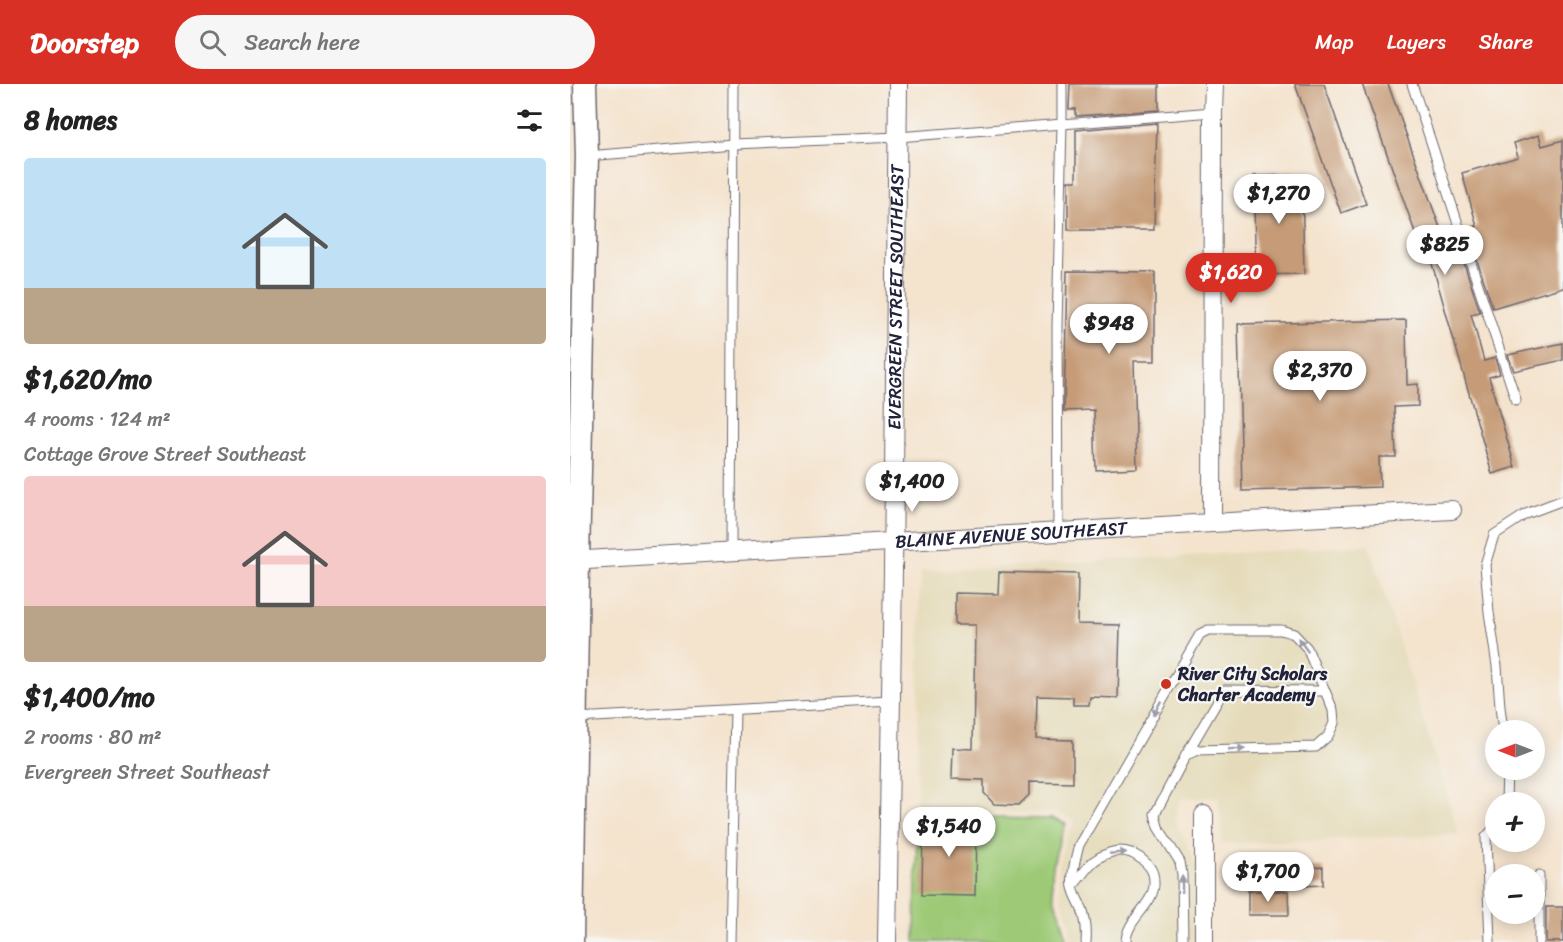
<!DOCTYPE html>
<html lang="en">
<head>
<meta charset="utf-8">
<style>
  :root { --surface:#fff; --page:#f6f6f6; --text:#222; --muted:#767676; --accent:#d93025 }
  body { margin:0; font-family:Sriracha,sans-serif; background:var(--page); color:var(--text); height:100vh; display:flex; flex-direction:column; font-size:22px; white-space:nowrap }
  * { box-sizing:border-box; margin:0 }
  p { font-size:20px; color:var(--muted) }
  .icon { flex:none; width:33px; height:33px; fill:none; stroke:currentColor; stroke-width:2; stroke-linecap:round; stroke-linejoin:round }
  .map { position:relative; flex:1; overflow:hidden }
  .panel { display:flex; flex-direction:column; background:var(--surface); width:570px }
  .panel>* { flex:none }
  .needle { width:39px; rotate:270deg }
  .tools { position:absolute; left:915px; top:636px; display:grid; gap:12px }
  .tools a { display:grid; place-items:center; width:60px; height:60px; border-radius:50%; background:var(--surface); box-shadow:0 3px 15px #0003; font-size:30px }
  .price { position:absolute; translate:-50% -51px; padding:0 14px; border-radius:21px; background:#fff; color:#222; font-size:20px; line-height:39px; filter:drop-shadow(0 2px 3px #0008) }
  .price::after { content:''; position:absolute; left:50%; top:36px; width:18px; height:14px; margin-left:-9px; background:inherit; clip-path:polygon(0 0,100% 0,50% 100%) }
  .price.active { background:var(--accent); color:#fff }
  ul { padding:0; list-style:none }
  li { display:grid; align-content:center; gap:12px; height:318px; padding:0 24px }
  li span { display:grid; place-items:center; height:186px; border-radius:6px; color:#555 }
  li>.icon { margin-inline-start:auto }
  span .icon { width:108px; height:108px; fill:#fffc; stroke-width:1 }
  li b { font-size:26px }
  h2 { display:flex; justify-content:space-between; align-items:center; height:72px; padding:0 24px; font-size:26px }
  header { display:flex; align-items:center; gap:36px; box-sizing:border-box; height:84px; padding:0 30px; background:var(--accent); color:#fff }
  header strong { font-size:28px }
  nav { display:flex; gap:33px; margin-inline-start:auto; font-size:21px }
  .search { width:420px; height:54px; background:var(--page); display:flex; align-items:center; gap:15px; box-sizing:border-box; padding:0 21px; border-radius:33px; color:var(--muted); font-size:22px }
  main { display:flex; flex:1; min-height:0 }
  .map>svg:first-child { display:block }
  .built { fill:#e5dbba }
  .green { fill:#9eca77; stroke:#607659; stroke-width:1.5 }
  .building { fill:#c69b77 }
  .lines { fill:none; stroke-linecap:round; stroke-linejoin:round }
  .service-casing { stroke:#6c666e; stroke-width:11 }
  .minor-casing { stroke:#6c666e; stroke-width:20 }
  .tertiary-casing { stroke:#6c666e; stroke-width:25 }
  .service { stroke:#fff; stroke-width:9 }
  .minor { stroke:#fff; stroke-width:18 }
  .tertiary { stroke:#fff; stroke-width:22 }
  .oneway { fill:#9c9ca7 }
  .poi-dot { fill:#c8321e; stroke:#f6f6f2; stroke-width:2 }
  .labels { text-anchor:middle; stroke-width:4.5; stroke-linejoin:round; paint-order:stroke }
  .street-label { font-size:18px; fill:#22223b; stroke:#f6f6f2 }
  .poi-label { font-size:18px; font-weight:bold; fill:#22223b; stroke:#f6f6f2; text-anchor:start }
</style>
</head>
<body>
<header>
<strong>Doorstep</strong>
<div class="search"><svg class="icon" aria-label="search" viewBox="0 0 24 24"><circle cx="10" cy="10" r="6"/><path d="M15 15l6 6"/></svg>Search here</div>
<nav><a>Map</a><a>Layers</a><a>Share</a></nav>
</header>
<main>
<section class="panel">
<h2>8 homes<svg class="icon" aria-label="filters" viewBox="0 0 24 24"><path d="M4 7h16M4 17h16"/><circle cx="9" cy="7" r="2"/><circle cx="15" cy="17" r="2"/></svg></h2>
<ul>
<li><span style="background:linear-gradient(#bfe0f5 70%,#b9a48a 0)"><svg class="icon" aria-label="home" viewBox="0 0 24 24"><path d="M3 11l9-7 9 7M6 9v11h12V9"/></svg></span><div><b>$1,620/mo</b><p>4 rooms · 124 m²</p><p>Cottage Grove Street Southeast</p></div></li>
<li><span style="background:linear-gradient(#f6c9c9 70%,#b9a48a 0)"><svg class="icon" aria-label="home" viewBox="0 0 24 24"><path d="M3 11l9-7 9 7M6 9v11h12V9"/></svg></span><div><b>$1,400/mo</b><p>2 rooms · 80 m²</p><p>Evergreen Street Southeast</p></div></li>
</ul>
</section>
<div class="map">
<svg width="993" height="858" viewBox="0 0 993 858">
  <rect width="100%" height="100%" fill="#f6f6f2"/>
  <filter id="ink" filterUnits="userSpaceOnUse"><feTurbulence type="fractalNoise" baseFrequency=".0167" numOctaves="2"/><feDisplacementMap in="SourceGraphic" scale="12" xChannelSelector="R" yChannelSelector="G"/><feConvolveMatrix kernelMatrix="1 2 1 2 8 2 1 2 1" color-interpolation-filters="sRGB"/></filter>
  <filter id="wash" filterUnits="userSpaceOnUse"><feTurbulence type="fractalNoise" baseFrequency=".008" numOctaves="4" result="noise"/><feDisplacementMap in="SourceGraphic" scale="24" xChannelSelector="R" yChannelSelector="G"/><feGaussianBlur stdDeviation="1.35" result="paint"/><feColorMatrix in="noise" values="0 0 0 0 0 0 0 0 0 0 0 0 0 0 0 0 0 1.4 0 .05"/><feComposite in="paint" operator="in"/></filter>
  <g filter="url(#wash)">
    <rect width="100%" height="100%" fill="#f4e3cd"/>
    <path class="built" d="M 799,461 L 889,750 L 652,760 L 649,713 L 612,715 L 606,725 L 606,738 L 622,771 L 627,784 L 628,858 L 501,858 L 500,840 L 492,818 L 489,801 L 489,783 L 491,769 L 495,756 L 504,737 L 486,729 L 347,727 L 350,488 Z"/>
    <path class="green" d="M 347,733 L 483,735 L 496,740 C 486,764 477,792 485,817 C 489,831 496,843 496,858 L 345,858 Z"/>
    <g id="blocks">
      <g class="building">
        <path d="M 500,0 L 589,0 L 589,26 L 506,32 L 506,25 L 499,25 Z"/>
        <path d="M 725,0 L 754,0 L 796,120 L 771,129 Z"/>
        <path d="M 792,0 L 818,0 L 873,152 L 884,149 L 910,228 L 901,230 L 914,277 L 925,274 L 930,290 L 919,293 L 945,383 L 922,390 L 853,148 L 846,151 Z"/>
        <path d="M 587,39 L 584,146 L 498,146 L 498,97 L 506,97 L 506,46 Z"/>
        <path d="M 969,51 L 972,62 L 993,56 L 993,203 L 923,224 L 897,146 L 907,142 L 892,89 L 948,73 L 944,59 Z"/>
        <path d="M 732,91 L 734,190 L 686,191 L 683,92 Z"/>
        <path d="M 497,187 L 585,188 L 585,277 L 564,277 L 567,384 L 526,386 L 524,326 L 494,327 Z"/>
        <path d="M 836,236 L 837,301 L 848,300 L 848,322 L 824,323 L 826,373 L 809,373 L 810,403 L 672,407 L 668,240 Z"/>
        <path d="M 993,259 L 993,276 L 944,287 L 938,271 Z"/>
        <path d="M 429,488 L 508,490 L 507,540 L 550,541 L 548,614 L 520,613 L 519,621 L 503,621 L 503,613 L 467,612 L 466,655 L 503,656 L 503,699 L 459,698 L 459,711 L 449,721 L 424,720 L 414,709 L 414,696 L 381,695 L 382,664 L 403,665 L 405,541 L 385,541 L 385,509 L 428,510 Z"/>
        <path d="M 353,736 L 406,737 L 405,812 L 352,811 Z"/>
        <path d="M 753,783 L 753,801 L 732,802 L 731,784 Z"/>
        <path d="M 678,807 L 718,807 L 719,831 L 678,831 Z"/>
        <rect x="976" y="823" width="17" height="35"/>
      </g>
    </g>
  </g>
  <g filter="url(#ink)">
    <use href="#blocks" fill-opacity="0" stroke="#6c666e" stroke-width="1.5"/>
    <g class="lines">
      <g class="service-casing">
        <g id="service">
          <path d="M 842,0 L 946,316"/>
          <path d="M 17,72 L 163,60 L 328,53 L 643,28"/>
          <path d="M 488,448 L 487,243 L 492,40 L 492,0"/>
          <path d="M 161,467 L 163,0"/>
          <path d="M 6,634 L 321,617"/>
          <path d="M 933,646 L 930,623 L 927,582 L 919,528 L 915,481 L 924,451 L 956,430 L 993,416"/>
          <path d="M 616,671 L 654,606 L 754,607"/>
          <path d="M 936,718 L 937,686"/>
          <path d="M 969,791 L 969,858"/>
          <path d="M 503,802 C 510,794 516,784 524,777 C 539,766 555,763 570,774 C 578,780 584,786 584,797 C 586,821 556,834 556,858"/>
          <path d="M 160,858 L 165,626"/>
          <path d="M 516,858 C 517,847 516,836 512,825 C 509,817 505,812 503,803 C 501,789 506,774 509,761 L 630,550 L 638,546 L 711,546 L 724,550 L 737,564 L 763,626 L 764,639 L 758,652 L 746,663 L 628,666 L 616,671 L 585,730 L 588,743 L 610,778 L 612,790 L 613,858"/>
          <path d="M 920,858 L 916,753 L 926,742"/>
        </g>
      </g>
      <g class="minor-casing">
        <g id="minor">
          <path d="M 642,439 L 643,28 L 644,0"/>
          <path id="s1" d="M 0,477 L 642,439 L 882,426"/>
          <path id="s2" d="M 317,858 L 323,488 L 328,0"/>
          <path d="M 634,858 L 634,731"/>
        </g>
      </g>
      <g class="tertiary-casing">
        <path id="tertiary" d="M 2,858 L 8,476 L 17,72 L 15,0"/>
      </g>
      <use href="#service" class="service"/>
      <use href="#minor" class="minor"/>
      <use href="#tertiary" class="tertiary"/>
    </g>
    <defs><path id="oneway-solid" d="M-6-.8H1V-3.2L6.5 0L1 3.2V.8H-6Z" transform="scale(1.5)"/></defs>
    <g class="oneway">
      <use href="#oneway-solid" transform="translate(733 561) rotate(-126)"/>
      <use href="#oneway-solid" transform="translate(587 624) rotate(120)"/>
      <use href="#oneway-solid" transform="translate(667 665) rotate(-2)"/>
      <use href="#oneway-solid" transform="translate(548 769) rotate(-5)"/>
      <use href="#oneway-solid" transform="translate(612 800) rotate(-91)"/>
    </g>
  </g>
  <circle class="poi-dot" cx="596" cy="600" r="6"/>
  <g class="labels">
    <g class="street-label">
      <text dy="6" stroke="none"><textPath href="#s2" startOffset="645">EVERGREEN STREET SOUTHEAST</textPath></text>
      <text dy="6" stroke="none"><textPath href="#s1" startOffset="442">BLAINE AVENUE SOUTHEAST</textPath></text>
    </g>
    <g class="poi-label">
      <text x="608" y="596">River City Scholars<tspan x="608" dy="21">Charter Academy</tspan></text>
    </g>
  </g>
</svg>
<div class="tools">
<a><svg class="needle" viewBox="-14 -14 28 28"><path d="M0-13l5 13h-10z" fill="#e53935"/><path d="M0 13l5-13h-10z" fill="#767676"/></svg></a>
<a>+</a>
<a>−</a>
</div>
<b class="price" style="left:709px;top:141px">$1,270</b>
<b class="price" style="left:875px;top:192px">$825</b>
<b class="price active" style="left:661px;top:220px">$1,620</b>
<b class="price" style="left:539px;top:271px">$948</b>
<b class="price" style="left:750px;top:318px">$2,370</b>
<b class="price" style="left:342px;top:429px">$1,400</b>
<b class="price" style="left:379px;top:774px">$1,540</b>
<b class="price" style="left:698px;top:819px">$1,700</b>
</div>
</main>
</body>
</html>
